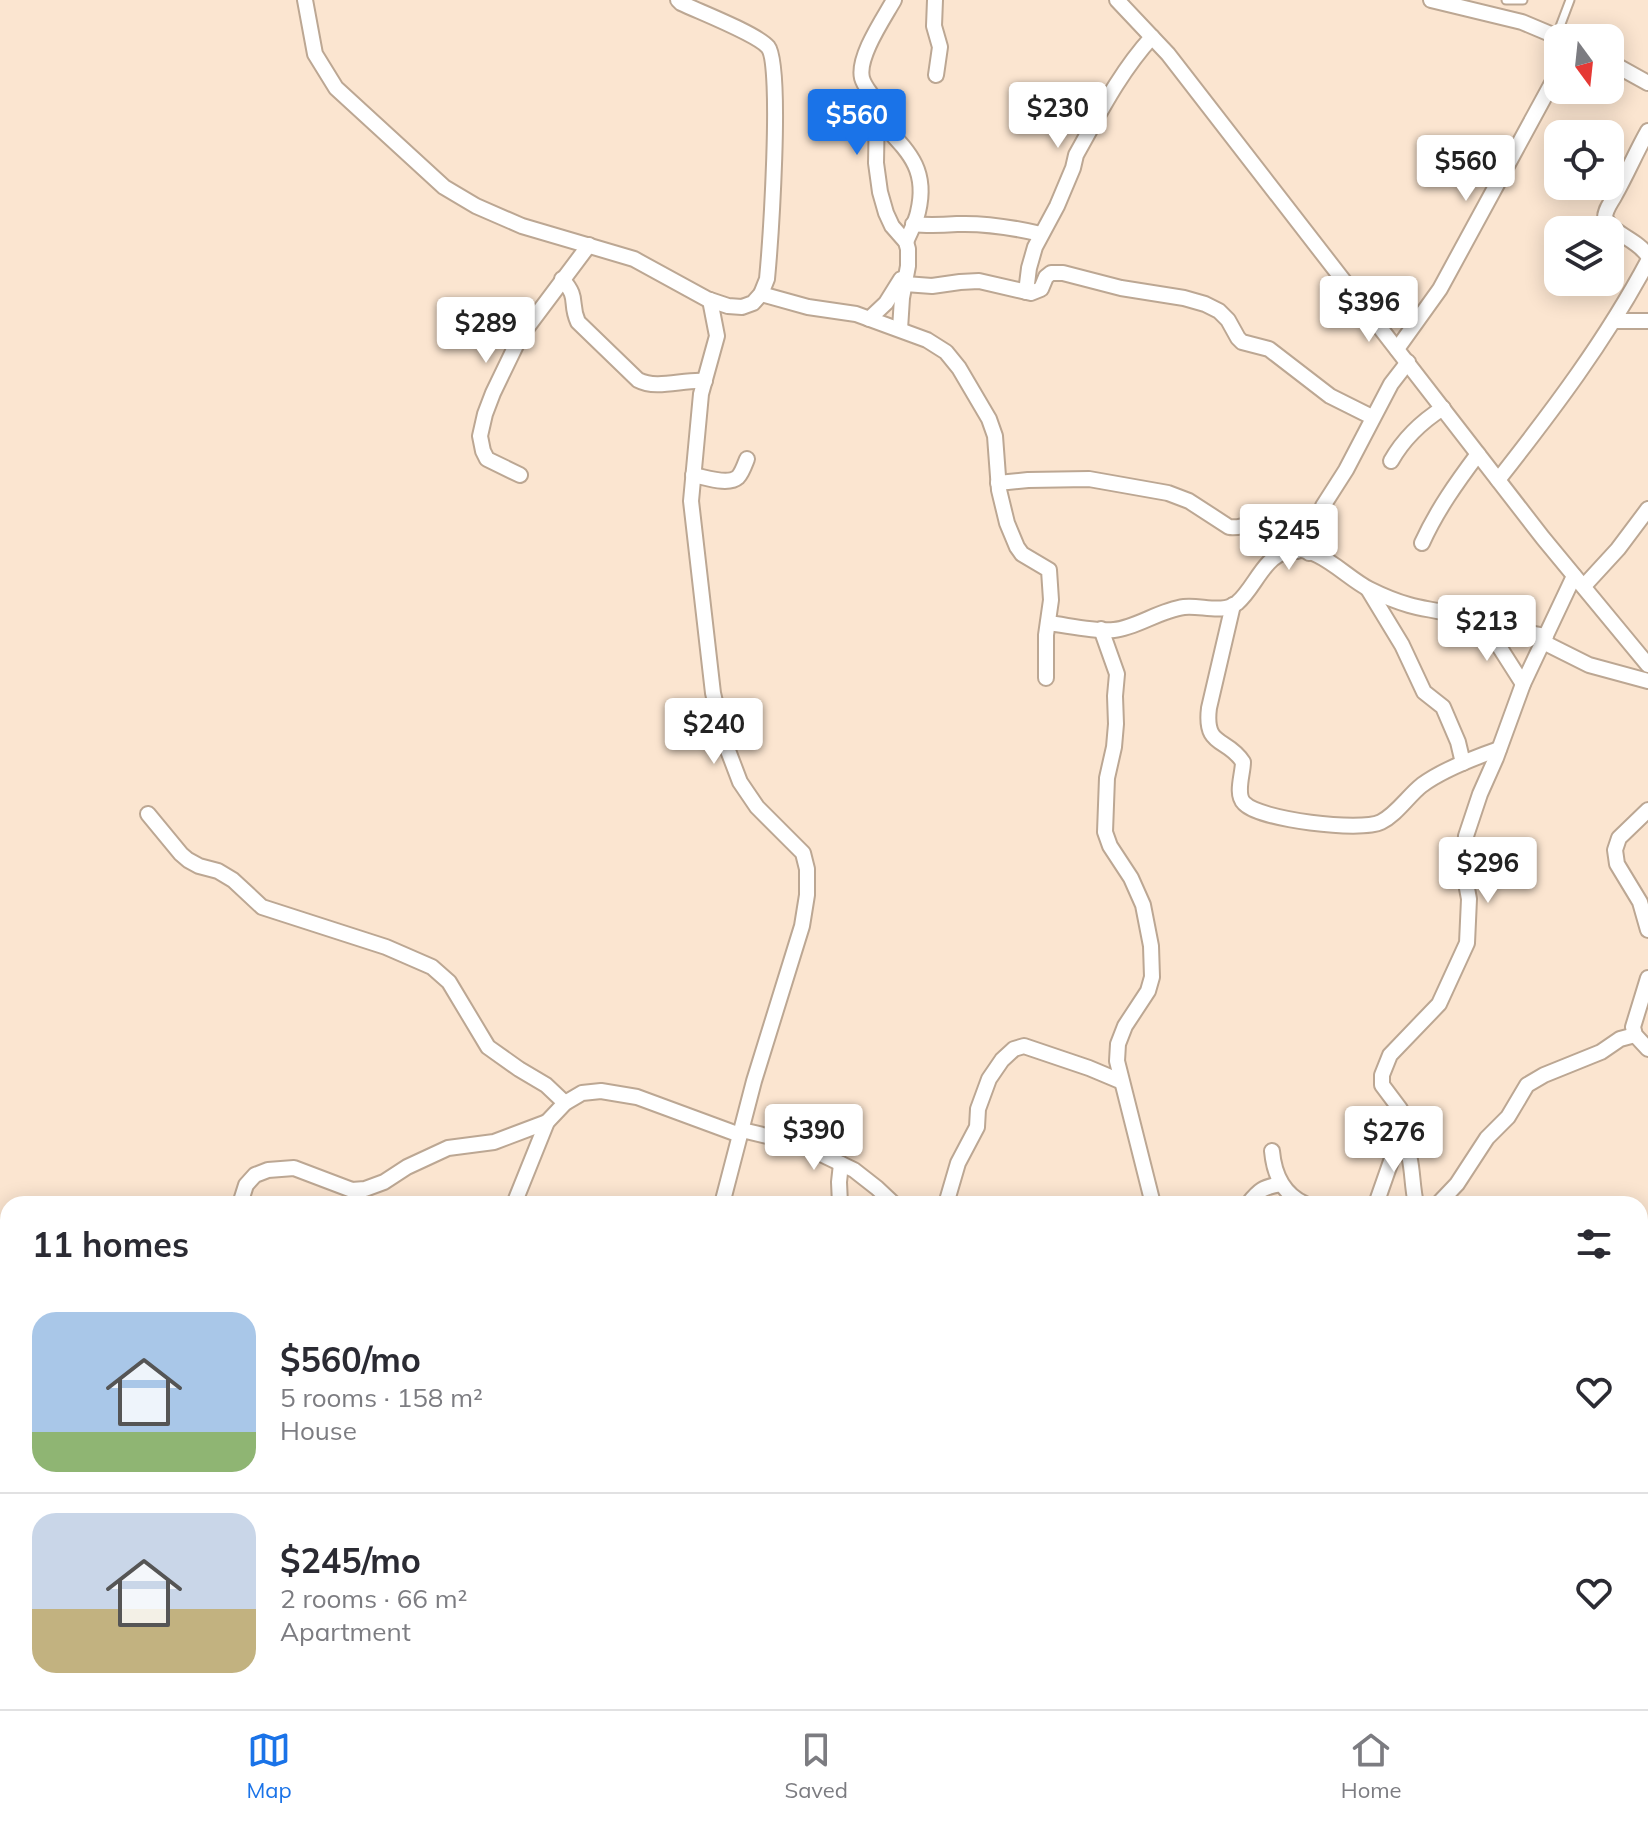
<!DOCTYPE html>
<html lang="en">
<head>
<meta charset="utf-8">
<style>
  :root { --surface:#fff; --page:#f7f7f7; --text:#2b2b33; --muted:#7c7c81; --line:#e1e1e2; --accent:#1a73e8 }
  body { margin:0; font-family:Mulish,sans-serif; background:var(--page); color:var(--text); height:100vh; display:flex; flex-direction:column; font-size:30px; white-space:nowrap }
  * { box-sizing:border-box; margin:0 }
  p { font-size:26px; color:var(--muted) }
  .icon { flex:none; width:44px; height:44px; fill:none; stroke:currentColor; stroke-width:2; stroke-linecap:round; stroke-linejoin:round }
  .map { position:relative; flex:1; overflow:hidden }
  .details { position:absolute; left:0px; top:1196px; width:1648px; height:514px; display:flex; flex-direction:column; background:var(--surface); border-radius:24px 24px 0 0; box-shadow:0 4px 20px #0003 }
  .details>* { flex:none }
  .needle { width:52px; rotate:165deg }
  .buttons { position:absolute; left:1544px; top:24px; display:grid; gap:16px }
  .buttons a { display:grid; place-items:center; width:80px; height:80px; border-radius:16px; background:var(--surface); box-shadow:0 4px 20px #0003; font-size:40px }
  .price { position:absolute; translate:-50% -68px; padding:0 18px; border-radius:8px; background:#fff; color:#222; font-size:26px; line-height:52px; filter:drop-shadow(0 2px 4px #0008) }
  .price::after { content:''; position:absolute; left:50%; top:48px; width:24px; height:18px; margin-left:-12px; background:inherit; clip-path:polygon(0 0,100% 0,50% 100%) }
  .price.selected { background:var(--accent); color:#fff }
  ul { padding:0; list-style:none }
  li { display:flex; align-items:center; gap:24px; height:200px; padding:0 32px }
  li+li { border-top:2px solid var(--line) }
  li span { display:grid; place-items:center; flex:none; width:224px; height:160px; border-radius:24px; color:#555 }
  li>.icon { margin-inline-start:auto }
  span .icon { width:96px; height:96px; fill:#fffc; stroke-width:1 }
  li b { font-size:34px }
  h2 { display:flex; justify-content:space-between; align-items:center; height:96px; padding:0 32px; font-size:34px }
  .menu { display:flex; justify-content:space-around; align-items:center; height:112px; border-top:2px solid var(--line); background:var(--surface); font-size:22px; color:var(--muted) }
  .menu a { display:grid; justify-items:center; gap:4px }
  .menu .selected { color:var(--accent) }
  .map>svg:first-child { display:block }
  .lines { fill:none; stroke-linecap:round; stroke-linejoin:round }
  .lane-casing { stroke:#bca793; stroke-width:11 }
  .street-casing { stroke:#bca793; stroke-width:18 }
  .lane { stroke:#fff; stroke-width:7 }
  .street { stroke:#fff; stroke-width:14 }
</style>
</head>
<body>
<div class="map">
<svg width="1648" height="1709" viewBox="0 0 1648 1709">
  <rect width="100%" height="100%" fill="#fbe5d0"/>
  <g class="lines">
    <g class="lane-casing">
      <g id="lane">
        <path d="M 1506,0 L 1523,0"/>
        <path d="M 1556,37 L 1570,0"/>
      </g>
    </g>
    <g class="street-casing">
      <g id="street">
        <path d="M 305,0 L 315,54 L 336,88 L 444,187 L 476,206 L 522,226 L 634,259 L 707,299 L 728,306 L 742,307 L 753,303 L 761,294 L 767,279 C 770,247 783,65 768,47 C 757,34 700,12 681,3 L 678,0"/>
        <path d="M 894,0 C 884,18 857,57 862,78 C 865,89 874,95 877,106 L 876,163 L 880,192 L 886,213 L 892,226 L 906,242 L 908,249 L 908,266 L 902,298 L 900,329"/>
        <path d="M 935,0 L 934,26 L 940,47 L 936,75"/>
        <path d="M 1117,0 L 1168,54 L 1543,538 L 1648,665"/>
        <path d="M 1431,0 L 1522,22 L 1560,38"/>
        <path d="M 1610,62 L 1648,83"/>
        <path d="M 877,118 C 905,149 929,166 918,212 C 916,222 910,232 906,242"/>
        <path d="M 1648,131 C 1636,152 1627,174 1615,195 C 1611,203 1605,209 1605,218 C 1615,236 1637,239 1648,256"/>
        <path d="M 913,224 C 929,226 943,225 958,224 C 986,223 1015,228 1041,234"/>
        <path d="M 562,279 C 580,299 569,302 578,322 L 638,380 C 657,390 683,379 705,381"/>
        <path d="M 905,284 L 932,286 L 960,282 L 979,281 L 1031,293 L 1041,289 L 1046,277 L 1051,273 L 1063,273 L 1121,288 L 1184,298 L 1205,304 L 1219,311 L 1228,320 L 1238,338 L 1242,342 L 1269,349 L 1330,396 L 1372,417"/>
        <path d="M 1026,292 L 1029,268 L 1035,247 L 1057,206 L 1073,168 L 1076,155 C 1099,114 1120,72 1152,37"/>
        <path d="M 761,294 L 808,307 L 856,314 L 927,340 L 946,352 L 959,368 L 989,419 L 995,436 L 999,490 L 1007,523 L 1017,547 L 1022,554 L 1049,570 L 1051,600 L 1046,635 L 1046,678"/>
        <path d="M 710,300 L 717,336 L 701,394 L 691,501 L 713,693 L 724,740 L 740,782 L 757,807 L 803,853 L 807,869 L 807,895 L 802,926 L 754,1081 L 722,1204"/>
        <path d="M 869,319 L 886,303 L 901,279"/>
        <path d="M 1614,321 L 1648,321"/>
        <path d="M 1397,349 L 1440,289 L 1558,72"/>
        <path d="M 1391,461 C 1404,438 1421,422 1443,408"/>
        <path d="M 520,475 L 487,459 L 483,451 L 480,436 L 485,414 L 493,393 L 520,337 L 589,245"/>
        <path d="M 693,475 C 705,477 728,486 738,477 C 742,473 745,464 747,459"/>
        <path d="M 1498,480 C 1553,410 1606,340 1648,261"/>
        <path d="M 998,483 L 1028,480 L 1089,479 L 1168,493 L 1189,501 L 1229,527 C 1239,529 1247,523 1256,525 C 1271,528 1285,542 1297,551"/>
        <path d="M 1422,543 C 1437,510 1457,482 1478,454"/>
        <path d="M 1309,553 L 1328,526 L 1322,511 L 1323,506 L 1346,470 L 1391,384 L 1408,362"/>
        <path d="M 1584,586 L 1618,549 L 1648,509"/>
        <path d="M 1368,589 L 1402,645 L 1424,692 L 1443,707 L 1458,742 L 1463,763"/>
        <path d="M 1233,605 L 1209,708 C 1204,748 1227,737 1243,762 C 1243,774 1235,794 1244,803 C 1259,820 1361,832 1381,822 C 1397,814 1408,796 1422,785 C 1441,771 1476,757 1499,749"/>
        <path d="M 1481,622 L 1495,640 L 1523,684"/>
        <path d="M 1048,623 C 1066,625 1097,632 1114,630 C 1136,628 1160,610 1184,607 C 1201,605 1223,614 1237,603 C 1255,588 1263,557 1288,551 C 1317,543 1345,577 1369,589 C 1381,595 1395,601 1409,605 C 1422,609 1437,610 1450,614 C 1482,622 1513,631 1546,636"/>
        <path d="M 1101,629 L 1117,674 L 1115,696 L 1116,724 L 1114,747 L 1107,778 L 1105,832 L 1110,846 L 1131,878 L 1143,905 L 1151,946 L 1152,977 L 1148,991 L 1125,1026 L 1118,1044 L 1117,1061 L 1153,1204"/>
        <path d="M 1543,642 L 1589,665 L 1648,681"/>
        <path d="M 1648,810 L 1619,838 L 1615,850 L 1617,864 L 1640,902 L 1648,930"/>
        <path d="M 148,814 L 181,854 L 188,860 L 199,866 L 218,871 L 233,880 L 262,907 L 386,947 L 432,967 L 449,982 L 488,1047 L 519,1069 L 546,1085 L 565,1103"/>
        <path d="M 1648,978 L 1633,1027 L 1635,1035 L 1648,1049"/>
        <path d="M 742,1130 L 800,1144 L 854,1170 L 877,1188 L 894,1204"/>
        <path d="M 1400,1133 C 1415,1160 1410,1177 1416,1204"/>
        <path d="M 1272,1151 C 1274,1174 1283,1194 1305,1204"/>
        <path d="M 240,1204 L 246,1185 L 255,1175 L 268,1170 L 294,1168 L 352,1190 L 365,1189 L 384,1182 L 407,1167 L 448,1148 L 494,1142 L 547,1122"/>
        <path d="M 514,1204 L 547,1122 L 565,1103 L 582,1093 L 601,1091 L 637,1097 L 740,1135"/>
        <path d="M 840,1204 L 839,1182 L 841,1164"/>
        <path d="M 946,1204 L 958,1163 L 977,1127 L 978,1109 L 989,1079 L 1002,1060 L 1014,1049 L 1024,1046 L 1089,1068 L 1120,1081"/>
        <path d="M 1248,1204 C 1259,1190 1263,1187 1281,1184"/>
        <path d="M 1376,1204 L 1403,1127 L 1400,1109 L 1382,1085 L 1382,1075 L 1390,1055 L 1439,1004 L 1467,943 L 1469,899 L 1463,867 L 1466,836 L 1480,794 L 1496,758 L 1523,684 L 1574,576"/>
        <path d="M 1438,1204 L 1457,1184 L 1487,1138 L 1508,1117 L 1527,1085 L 1544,1075 L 1601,1052 L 1620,1039 L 1635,1035"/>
        <path d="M 1640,1267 L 1648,1259"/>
        <path d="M 1640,1456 L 1648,1466"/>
        <path d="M 0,1561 L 8,1565"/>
        <path d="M 0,1622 L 8,1608"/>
        <path d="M 492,1702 L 504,1709"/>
        <path d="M 707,1702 L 715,1709"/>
        <path d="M 1277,1702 L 1290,1709"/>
        <path d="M 1488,1702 L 1496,1709"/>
        <path d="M 569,1709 L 581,1702"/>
        <path d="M 734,1709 L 740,1702"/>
        <path d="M 1214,1709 L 1219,1702"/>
        <path d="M 1471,1709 L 1474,1702"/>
      </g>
    </g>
    <use href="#lane" class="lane"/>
    <use href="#street" class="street"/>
  </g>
</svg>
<div class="buttons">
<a><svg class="needle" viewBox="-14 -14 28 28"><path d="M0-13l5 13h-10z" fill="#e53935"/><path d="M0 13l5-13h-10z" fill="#7c7c81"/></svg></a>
<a><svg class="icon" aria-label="locate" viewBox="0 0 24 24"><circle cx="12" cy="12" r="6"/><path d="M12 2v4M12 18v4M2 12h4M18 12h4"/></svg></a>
<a><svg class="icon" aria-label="layers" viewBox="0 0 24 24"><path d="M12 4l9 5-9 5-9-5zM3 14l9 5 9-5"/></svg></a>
</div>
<b class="price" style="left:1058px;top:150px">$230</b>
<b class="price selected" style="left:857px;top:157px">$560</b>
<b class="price" style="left:1466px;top:203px">$560</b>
<b class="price" style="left:1369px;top:344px">$396</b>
<b class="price" style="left:486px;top:365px">$289</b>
<b class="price" style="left:1289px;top:572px">$245</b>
<b class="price" style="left:1487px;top:663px">$213</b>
<b class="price" style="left:714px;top:766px">$240</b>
<b class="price" style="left:1488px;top:905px">$296</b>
<b class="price" style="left:814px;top:1172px">$390</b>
<b class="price" style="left:1394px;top:1174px">$276</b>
<section class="details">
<h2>11 homes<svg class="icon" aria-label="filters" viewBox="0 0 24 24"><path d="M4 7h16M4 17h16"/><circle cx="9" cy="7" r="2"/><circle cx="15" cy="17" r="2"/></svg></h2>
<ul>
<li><span style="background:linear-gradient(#a9c7e8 75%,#8fb573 0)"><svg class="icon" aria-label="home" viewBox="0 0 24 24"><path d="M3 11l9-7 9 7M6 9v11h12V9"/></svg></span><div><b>$560/mo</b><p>5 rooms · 158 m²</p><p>House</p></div><svg class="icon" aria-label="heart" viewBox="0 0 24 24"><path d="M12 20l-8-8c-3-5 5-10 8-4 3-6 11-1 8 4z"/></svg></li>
<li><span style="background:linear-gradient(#c9d6e8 60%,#c2b280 0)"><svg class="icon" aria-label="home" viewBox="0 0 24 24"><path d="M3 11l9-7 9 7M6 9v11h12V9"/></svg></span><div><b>$245/mo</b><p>2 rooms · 66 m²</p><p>Apartment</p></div><svg class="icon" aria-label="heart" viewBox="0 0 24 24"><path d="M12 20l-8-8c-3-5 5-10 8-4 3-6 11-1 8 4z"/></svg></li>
</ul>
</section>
</div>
<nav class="menu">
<a class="selected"><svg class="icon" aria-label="map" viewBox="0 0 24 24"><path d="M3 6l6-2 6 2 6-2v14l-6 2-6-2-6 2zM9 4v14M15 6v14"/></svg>Map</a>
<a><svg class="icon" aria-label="saved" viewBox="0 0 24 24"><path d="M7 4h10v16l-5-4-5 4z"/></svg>Saved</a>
<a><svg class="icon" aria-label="home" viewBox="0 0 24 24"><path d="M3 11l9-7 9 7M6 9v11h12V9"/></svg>Home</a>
</nav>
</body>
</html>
